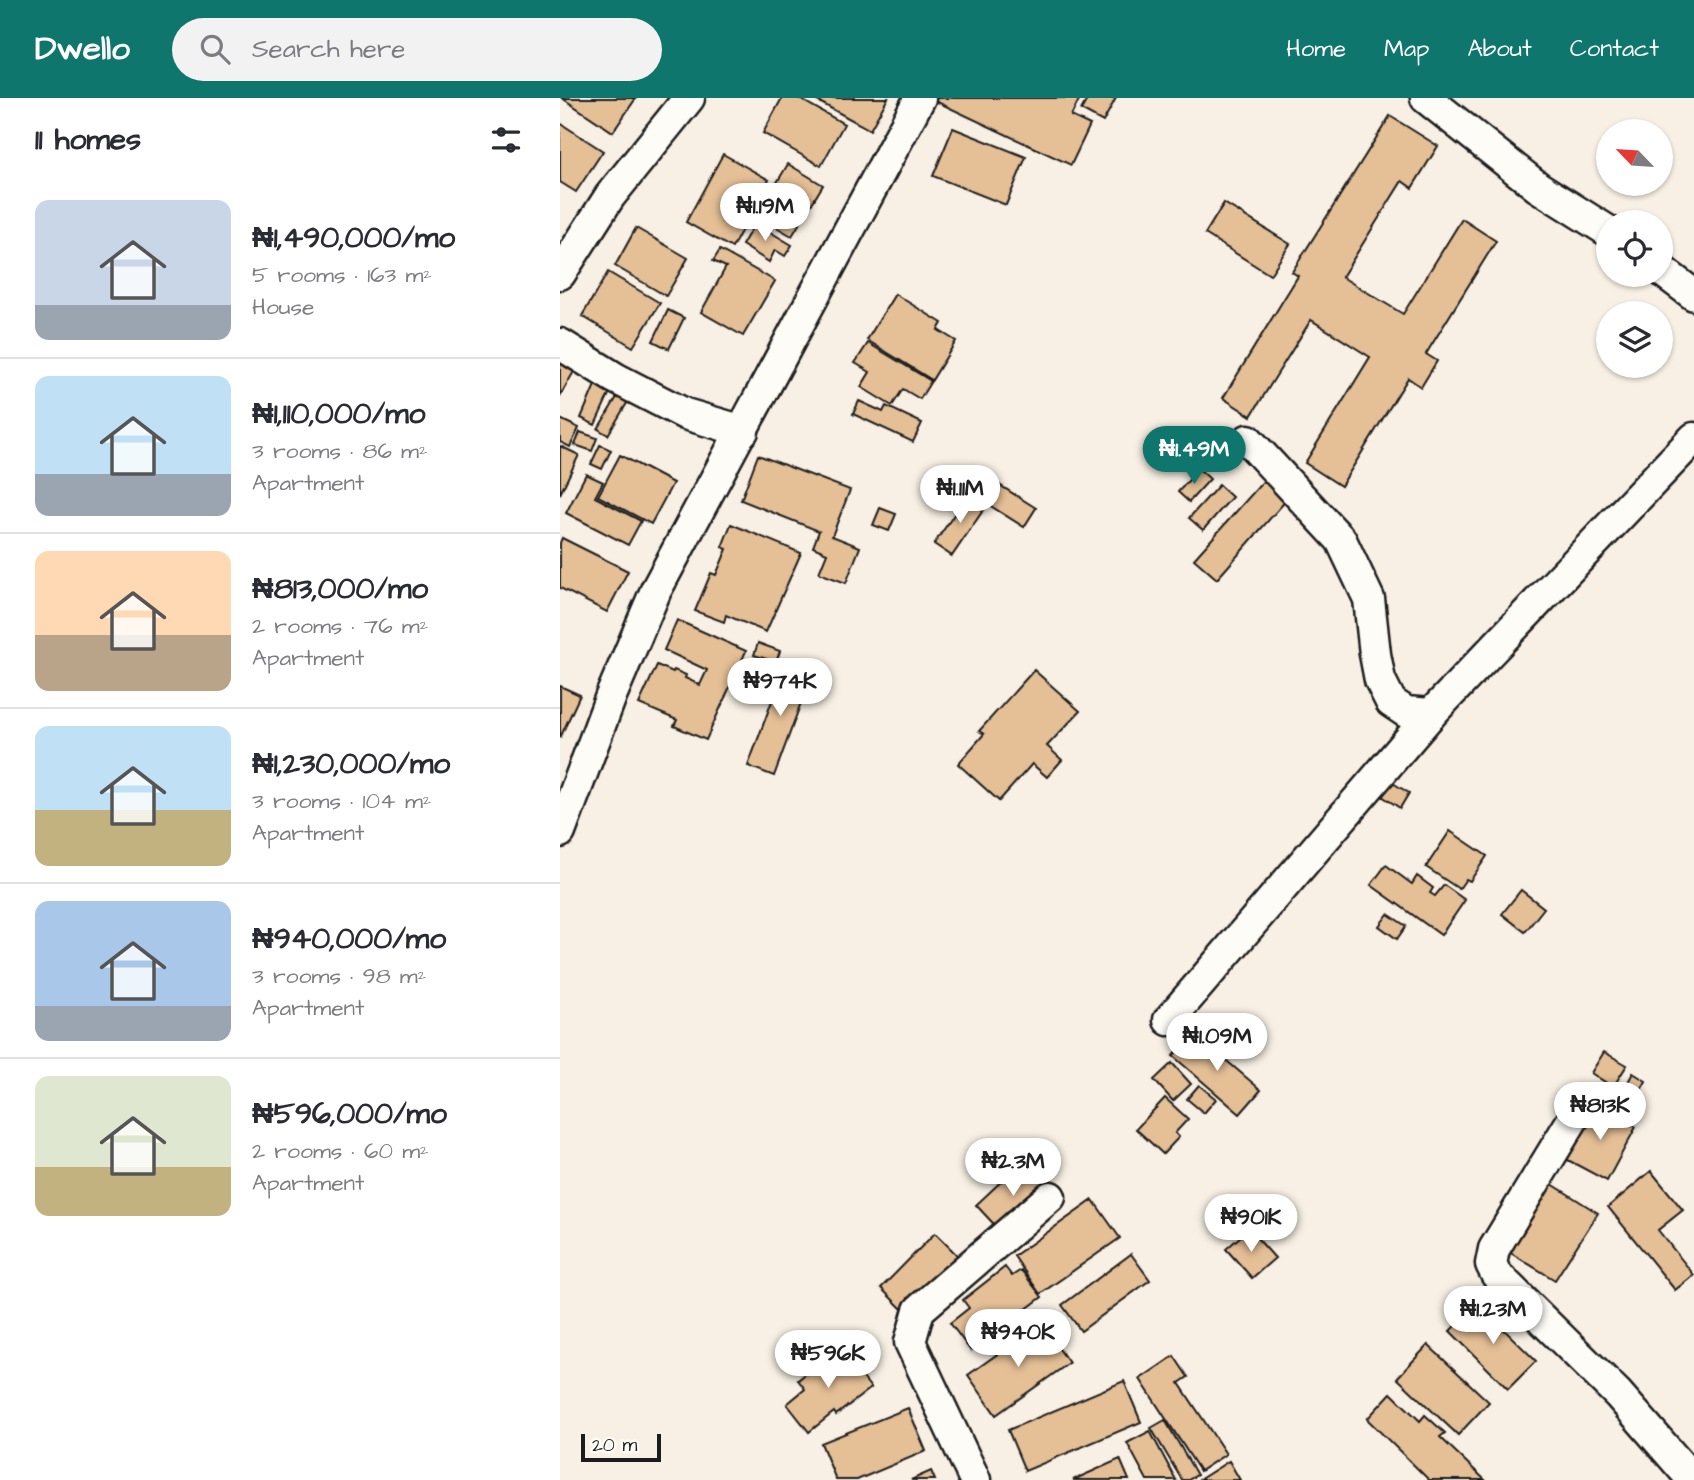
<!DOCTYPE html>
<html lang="en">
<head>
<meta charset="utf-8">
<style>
  :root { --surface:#fff; --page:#f2f2f3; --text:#2b2b33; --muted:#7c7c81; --line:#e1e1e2; --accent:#0f766e }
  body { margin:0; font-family:"Architects Daughter",sans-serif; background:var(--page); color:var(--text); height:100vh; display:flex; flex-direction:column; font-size:26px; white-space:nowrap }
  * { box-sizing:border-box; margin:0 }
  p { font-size:23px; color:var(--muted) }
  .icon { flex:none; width:38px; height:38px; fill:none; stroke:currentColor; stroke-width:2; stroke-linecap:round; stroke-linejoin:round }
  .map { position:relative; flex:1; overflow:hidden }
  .panel { display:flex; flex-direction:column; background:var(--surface); width:560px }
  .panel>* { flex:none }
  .needle { width:46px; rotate:295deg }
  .controls { position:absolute; left:1036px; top:21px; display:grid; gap:14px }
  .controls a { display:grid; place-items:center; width:77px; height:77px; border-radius:50%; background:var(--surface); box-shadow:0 2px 5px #0004; font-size:35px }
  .scale { position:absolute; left:21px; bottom:18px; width:80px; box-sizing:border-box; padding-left:7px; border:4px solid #1c1c1c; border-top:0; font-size:19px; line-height:24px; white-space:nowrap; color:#1c1c1c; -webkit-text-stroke:5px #fdfcf7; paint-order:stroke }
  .price { position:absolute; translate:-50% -60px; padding:0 16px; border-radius:24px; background:#fff; color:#222; font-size:23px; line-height:46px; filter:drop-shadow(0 2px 4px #0008) }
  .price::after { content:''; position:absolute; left:50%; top:42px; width:21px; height:16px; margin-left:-10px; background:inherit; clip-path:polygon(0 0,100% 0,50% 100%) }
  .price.selected { background:var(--accent); color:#fff }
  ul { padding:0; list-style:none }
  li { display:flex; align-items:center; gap:21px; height:175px; padding:0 35px }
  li+li { border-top:2px solid var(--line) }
  li span { display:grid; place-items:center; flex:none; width:196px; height:140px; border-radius:14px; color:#555 }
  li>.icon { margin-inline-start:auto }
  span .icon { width:84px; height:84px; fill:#fffc; stroke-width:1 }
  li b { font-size:30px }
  h2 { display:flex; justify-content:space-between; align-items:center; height:84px; padding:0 35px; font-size:30px }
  header { display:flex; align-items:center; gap:42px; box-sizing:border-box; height:98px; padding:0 35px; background:var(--accent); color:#fff }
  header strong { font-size:33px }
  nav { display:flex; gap:38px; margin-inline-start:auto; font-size:24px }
  .search { width:490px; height:63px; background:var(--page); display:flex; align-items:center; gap:18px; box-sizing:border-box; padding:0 24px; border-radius:38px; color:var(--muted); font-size:26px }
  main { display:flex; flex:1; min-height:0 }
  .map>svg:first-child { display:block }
  .building { fill:#e5bf96; stroke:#1c1c1c; stroke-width:2 }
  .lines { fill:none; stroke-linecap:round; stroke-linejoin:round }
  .minor-casing { stroke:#1c1c1c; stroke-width:35 }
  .minor { stroke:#fdfcf7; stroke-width:30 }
</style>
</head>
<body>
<header>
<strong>Dwello</strong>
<div class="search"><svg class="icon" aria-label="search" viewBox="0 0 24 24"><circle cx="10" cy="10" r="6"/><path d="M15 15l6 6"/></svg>Search here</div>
<nav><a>Home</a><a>Map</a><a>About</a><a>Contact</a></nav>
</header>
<main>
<section class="panel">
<h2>11 homes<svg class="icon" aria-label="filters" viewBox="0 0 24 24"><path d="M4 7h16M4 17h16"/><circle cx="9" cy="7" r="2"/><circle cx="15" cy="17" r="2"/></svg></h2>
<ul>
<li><span style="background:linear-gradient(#c9d6e8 75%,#9aa5b1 0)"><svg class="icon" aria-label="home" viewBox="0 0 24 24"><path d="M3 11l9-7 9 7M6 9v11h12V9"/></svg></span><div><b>₦1,490,000/mo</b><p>5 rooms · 163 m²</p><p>House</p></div></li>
<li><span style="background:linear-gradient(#bfe0f5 70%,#9aa5b1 0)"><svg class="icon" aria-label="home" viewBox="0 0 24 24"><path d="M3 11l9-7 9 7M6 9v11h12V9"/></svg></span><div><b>₦1,110,000/mo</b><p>3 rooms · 86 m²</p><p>Apartment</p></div></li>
<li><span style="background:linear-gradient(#ffd9b3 60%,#b9a48a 0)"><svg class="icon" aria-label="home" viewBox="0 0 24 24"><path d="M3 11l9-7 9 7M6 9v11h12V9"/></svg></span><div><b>₦813,000/mo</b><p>2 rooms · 76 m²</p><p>Apartment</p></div></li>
<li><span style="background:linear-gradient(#bfe0f5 60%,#c2b280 0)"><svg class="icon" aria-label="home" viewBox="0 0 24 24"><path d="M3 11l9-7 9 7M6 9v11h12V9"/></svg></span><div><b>₦1,230,000/mo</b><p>3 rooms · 104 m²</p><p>Apartment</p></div></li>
<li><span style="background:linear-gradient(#a9c7e8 75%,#9aa5b1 0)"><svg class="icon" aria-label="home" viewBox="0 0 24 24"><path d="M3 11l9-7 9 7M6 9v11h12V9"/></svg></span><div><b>₦940,000/mo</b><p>3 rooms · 98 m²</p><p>Apartment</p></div></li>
<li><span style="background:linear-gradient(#dfe7d0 65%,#c2b280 0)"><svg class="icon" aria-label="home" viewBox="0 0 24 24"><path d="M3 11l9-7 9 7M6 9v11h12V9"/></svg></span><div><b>₦596,000/mo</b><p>2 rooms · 60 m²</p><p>Apartment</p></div></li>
</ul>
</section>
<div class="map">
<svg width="1134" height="1382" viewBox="0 0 1134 1382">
  <rect width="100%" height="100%" fill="#f8f0e4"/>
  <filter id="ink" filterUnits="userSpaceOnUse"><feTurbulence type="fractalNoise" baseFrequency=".0143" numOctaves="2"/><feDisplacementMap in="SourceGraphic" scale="14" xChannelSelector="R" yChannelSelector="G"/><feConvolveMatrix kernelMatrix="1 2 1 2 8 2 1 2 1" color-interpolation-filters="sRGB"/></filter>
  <g filter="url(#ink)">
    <g class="building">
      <path d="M 2,0 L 76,0 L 53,34 Z"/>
      <path d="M 222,0 L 238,0 L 284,26 L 261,68 L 203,35 Z"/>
      <path d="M 252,0 L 328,0 L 310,32 Z"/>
      <path d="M 376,0 L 520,0 L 511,18 L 530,27 L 511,67 L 375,3 Z"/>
      <path d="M 528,0 L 556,0 L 543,24 L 521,12 Z"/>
      <path d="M 830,18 L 878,48 L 852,90 L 842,83 L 782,179 L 843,216 L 902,121 L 936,143 L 866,256 L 877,263 L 861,289 L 848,280 L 781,388 L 745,365 L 810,259 L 751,222 L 691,318 L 663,300 L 738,178 L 732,174 Z"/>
      <path d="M 0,25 L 43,53 L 16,94 L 0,84 Z"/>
      <path d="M 393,30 L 466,59 L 446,107 L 373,78 Z"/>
      <path d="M 163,56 L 209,82 L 172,150 L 126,124 Z"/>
      <path d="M 228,66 L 263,87 L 232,138 L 197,118 Z"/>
      <path d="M 664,105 L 730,146 L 710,177 L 645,136 Z"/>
      <path d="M 195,125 L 232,147 L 225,158 L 215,152 L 209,164 L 182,147 Z"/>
      <path d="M 76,130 L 128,160 L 106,198 L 55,168 Z"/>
      <path d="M 160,152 L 215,183 L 183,238 L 141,214 L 166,169 L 153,163 Z"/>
      <path d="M 48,174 L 100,205 L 73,249 L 22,218 Z"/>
      <path d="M 335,196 L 382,225 L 378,232 L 396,243 L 372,282 L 307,242 Z"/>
      <path d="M 108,212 L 124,220 L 109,251 L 93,243 Z"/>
      <path d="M 308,245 L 371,283 L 360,301 L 343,291 L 332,308 L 301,289 L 310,274 L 295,265 Z"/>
      <path d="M 0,252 L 20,263 L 0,298 Z"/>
      <path d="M 35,287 L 50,294 L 35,327 L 21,320 Z"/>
      <path d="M 63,289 L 73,295 L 48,337 L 38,331 Z"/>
      <path d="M 299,303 L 323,314 L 326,308 L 362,325 L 353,344 L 293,316 Z"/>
      <path d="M 0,321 L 19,330 L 10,349 L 0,344 Z"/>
      <path d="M 20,334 L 37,340 L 32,353 L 15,347 Z"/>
      <path d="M 40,347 L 51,352 L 42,371 L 31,366 Z"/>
      <path d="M 0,348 L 19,357 L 0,396 Z"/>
      <path d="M 60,357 L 113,385 L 91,426 L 38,398 Z"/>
      <path d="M 198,357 L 290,392 L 272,438 L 300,449 L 286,485 L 259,475 L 267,455 L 253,449 L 259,433 L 181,402 Z"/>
      <path d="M 639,371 L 650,381 L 629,404 L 618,394 Z"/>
      <path d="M 26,376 L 43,384 L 35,399 L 81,423 L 68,447 L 6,415 Z"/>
      <path d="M 422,376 L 476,410 L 464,429 L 410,395 Z"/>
      <path d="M 707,379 L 729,399 L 657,481 L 634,461 Z"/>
      <path d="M 659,387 L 672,399 L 643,432 L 629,420 Z"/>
      <path d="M 408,396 L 426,408 L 392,458 L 374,446 Z"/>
      <path d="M 320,410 L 336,416 L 329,433 L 313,427 Z"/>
      <path d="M 171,426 L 241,455 L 206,534 L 166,517 L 164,524 L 135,513 L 151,475 L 156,477 L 167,451 L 162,449 Z"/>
      <path d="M 2,440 L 68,473 L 47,514 L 0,490 L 0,445 Z"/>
      <path d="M 117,522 L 186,553 L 146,642 L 114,628 L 117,622 L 79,606 L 97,567 L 113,574 L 114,572 L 126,577 L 125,580 L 140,587 L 147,572 L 104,552 Z"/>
      <path d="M 198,545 L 220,553 L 216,564 L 194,557 Z"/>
      <path d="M 227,562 L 253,572 L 214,678 L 188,668 Z"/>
      <path d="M 202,569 L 213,573 L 207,587 L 196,583 Z"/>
      <path d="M 474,572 L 520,613 L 487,648 L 502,662 L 487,679 L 472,666 L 439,703 L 398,666 L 424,636 L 419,633 Z"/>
      <path d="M 0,588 L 20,597 L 0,640 Z"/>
      <path d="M 828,682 L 849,695 L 840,710 L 819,696 Z"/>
      <path d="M 890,733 L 927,758 L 910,783 L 906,781 L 899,791 L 866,769 Z"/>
      <path d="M 826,767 L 852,786 L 857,778 L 873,790 L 870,795 L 875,798 L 884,787 L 905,802 L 881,837 L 811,787 Z"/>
      <path d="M 961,792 L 984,810 L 965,834 L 942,816 Z"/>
      <path d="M 828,816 L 846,828 L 837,841 L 819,828 Z"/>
      <path d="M 633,934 L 701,992 L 680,1016 L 613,958 Z"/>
      <path d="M 1044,954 L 1067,967 L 1053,989 L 1031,975 Z"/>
      <path d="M 612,965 L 631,986 L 613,1003 L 594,982 Z"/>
      <path d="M 1073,975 L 1086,983 L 1076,1001 L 1063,993 Z"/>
      <path d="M 639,987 L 656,1001 L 644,1015 L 627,1001 Z"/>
      <path d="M 605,1000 L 628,1021 L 615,1035 L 619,1039 L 603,1056 L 576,1031 Z"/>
      <path d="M 1033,1006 L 1076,1029 L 1047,1083 L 1004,1060 Z"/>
      <path d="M 463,1063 L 491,1092 L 444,1137 L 416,1107 Z"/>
      <path d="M 1091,1073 L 1123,1112 L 1098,1132 L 1134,1177 L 1115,1192 L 1048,1109 Z"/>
      <path d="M 992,1086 L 1038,1115 L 995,1182 L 949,1154 Z"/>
      <path d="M 533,1102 L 560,1140 L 480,1196 L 454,1158 Z"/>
      <path d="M 689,1131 L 715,1160 L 692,1180 L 666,1151 Z"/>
      <path d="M 375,1135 L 402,1162 L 348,1217 L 321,1190 Z"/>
      <path d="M 571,1156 L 590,1182 L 521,1233 L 502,1207 Z"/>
      <path d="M 445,1169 L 452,1178 L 461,1172 L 482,1199 L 411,1253 L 390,1225 L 409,1210 L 403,1202 Z"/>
      <path d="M 917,1205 L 976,1263 L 948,1291 L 890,1233 Z"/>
      <path d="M 481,1225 L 509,1265 L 436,1317 L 408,1277 Z"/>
      <path d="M 868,1247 L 929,1304 L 898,1337 L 837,1280 Z"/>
      <path d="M 279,1249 L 311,1290 L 276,1317 L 274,1314 L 249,1334 L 227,1306 L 245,1291 L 238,1282 Z"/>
      <path d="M 614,1258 L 628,1279 L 619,1285 L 666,1356 L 640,1373 L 580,1281 Z"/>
      <path d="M 564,1283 L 581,1324 L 465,1373 L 448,1332 Z"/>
      <path d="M 831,1295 L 860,1323 L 865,1317 L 885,1335 L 880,1339 L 925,1382 L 869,1382 L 807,1321 Z"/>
      <path d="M 348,1310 L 366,1353 L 297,1382 L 276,1382 L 261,1345 Z"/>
      <path d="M 605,1322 L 637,1377 L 628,1382 L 622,1382 L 591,1330 Z"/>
      <path d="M 590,1333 L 616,1382 L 587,1382 L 567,1345 Z"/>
      <path d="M 560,1361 L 569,1382 L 513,1382 Z"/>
      <path d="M 669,1363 L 680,1382 L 639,1382 Z"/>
      <path d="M 371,1373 L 375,1382 L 351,1382 Z"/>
    </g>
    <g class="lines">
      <g class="minor-casing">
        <g id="minor">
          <path d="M 866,0 L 978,89 L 1048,133"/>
          <path d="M 1101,172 L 1134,197"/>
          <path d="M 0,176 L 50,98 L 129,0"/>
          <path d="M 0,246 L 55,280 L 125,316 L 183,333"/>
          <path d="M 688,342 L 781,442 L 809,501 L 815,556 L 820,582 L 831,604 L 846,614 L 871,616"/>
          <path d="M 0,734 L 51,598 L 96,492 L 360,0"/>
          <path d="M 609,922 L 871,616 L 1134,340"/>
          <path d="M 1019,1011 L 934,1151 L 931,1166 L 936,1176 L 1058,1296 L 1133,1382"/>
          <path d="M 415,1382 L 350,1244 L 359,1212 L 490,1099"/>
        </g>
      </g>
      <use href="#minor" class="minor"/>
    </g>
  </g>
</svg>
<div class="controls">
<a><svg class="needle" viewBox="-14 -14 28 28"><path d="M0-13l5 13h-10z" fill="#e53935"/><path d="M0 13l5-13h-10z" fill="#7c7c81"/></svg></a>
<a><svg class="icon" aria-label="locate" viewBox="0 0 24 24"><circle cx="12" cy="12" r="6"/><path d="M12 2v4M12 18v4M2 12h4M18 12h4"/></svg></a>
<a><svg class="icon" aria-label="layers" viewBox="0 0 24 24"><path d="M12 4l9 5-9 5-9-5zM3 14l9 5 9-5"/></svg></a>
</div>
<div class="scale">20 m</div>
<b class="price" style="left:205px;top:145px">₦1.19M</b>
<b class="price selected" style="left:634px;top:388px">₦1.49M</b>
<b class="price" style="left:400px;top:427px">₦1.11M</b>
<b class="price" style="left:220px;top:620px">₦974K</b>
<b class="price" style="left:657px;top:975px">₦1.09M</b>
<b class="price" style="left:1040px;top:1044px">₦813K</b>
<b class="price" style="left:453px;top:1100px">₦2.3M</b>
<b class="price" style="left:691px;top:1156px">₦901K</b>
<b class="price" style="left:933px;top:1248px">₦1.23M</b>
<b class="price" style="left:458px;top:1271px">₦940K</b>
<b class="price" style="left:268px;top:1292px">₦596K</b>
</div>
</main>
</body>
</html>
